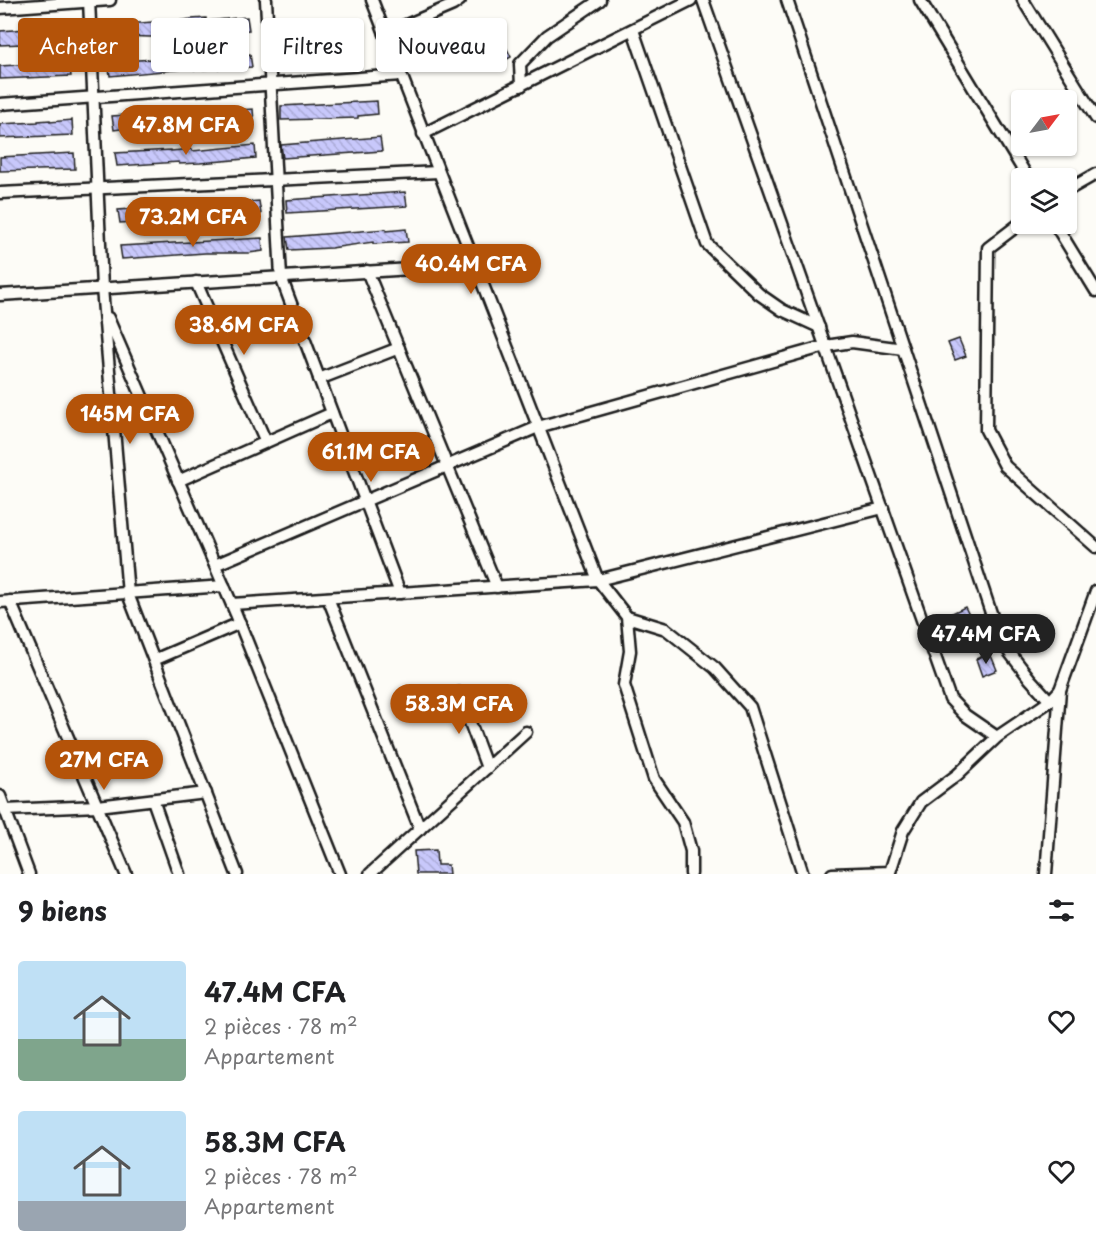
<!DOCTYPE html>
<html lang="fr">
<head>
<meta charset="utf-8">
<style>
  :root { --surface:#fff; --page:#f6f6f6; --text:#202124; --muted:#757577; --accent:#b45309 }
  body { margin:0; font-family:"Playpen Sans",sans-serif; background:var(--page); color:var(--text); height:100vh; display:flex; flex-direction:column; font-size:22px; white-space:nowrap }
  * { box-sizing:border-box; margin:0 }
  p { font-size:20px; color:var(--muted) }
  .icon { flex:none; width:33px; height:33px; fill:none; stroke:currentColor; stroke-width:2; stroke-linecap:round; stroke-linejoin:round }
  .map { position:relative; height:874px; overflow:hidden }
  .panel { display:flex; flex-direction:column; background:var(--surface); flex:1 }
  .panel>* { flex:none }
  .top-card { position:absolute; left:18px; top:18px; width:600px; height:54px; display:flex; gap:12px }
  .needle { width:39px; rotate:58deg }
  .fabs { position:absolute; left:1011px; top:90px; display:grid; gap:12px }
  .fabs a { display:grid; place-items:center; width:66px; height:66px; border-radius:6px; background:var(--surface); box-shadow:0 2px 4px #0004; font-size:30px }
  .price { position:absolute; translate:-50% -51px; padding:0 14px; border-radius:21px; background:var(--accent); color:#fff; font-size:20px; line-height:39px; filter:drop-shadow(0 2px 3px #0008) }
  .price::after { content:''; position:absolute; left:50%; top:36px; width:18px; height:14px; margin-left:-9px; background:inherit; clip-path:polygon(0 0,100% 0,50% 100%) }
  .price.selected { background:#222; color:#fff }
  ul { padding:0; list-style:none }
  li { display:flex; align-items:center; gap:18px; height:150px; padding:0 18px }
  li span { display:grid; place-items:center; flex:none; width:168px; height:120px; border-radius:6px; color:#555 }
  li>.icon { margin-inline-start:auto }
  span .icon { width:72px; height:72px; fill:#fffc; stroke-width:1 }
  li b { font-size:26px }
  h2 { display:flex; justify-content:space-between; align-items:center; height:72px; padding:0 18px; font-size:26px }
  .chip { padding:0 21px; border-radius:6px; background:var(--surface); box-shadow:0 2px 4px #0004; font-size:21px; line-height:54px }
  .chip.selected { background:var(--accent); color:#fff }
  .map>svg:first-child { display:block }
  .building { fill:url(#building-back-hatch); stroke:#1c1c1c; stroke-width:1.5 }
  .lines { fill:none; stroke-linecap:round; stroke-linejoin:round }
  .minor-casing { stroke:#1c1c1c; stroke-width:15 }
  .minor { stroke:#fdfcf7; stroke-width:10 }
</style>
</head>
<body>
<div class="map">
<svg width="1096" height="874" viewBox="0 0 1096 874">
  <defs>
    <pattern id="building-back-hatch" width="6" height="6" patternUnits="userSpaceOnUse" patternTransform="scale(1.5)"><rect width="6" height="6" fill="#c8c8fb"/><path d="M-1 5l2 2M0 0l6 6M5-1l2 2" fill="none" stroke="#ababd7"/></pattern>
  </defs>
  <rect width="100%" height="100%" fill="#fdfcf7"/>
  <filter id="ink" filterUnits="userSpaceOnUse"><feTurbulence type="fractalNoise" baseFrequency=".0167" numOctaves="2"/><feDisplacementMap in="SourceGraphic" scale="12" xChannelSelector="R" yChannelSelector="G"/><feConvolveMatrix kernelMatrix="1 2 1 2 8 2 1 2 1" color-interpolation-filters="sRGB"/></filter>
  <g filter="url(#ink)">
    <g class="building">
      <path d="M 247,17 L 249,30 L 150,37 L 121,36 L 121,39 L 108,39 L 108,23 L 141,23 L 163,21 L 163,23 L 191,19 L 206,18 L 206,21 Z"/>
      <path d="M 67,26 L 67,42 L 0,45 L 0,31 Z"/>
      <path d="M 500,35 L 511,57 L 500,63 L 489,41 Z"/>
      <path d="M 229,54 L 229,56 L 250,54 L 252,67 L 195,70 L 195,68 L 110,76 L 108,62 Z"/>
      <path d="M 69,62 L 71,76 L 0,79 L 0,66 Z"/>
      <path d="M 377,101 L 378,114 L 358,116 L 358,118 L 281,120 L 281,106 Z"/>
      <path d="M 253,109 L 254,123 L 134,130 L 134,127 L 114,130 L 112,116 L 126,115 L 127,118 Z"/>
      <path d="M 50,120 L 50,122 L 72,120 L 73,135 L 0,138 L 0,124 L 38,122 L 38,121 Z"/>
      <path d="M 380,137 L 382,151 L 283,158 L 281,145 Z"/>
      <path d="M 255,145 L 256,158 L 200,163 L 179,164 L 179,162 L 117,166 L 115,153 L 171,150 L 171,151 L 192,149 L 192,151 Z"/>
      <path d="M 74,153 L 75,169 L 0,171 L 0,157 Z"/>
      <path d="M 405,192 L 407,206 L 287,213 L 286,200 Z"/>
      <path d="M 259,201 L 261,214 L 181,220 L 181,219 L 120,223 L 118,210 L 174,206 L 174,208 Z"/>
      <path d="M 386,229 L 386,231 L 406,229 L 408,242 L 373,244 L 373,242 L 331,248 L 289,250 L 287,237 Z"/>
      <path d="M 262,238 L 263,251 L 249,253 L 205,253 L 122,259 L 120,246 Z"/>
      <path d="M 959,339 L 966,356 L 955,360 L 948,343 Z"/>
      <path d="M 965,607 L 972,621 L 956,628 L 950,614 Z"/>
      <path d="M 990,653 L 997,670 L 982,676 L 976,659 Z"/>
      <path d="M 436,850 L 437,865 L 448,865 L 449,874 L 416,874 L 414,851 Z"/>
    </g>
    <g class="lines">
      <g class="minor-casing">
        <g id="minor">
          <path d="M 89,0 L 102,288 L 128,594 L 237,874"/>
          <path d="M 266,0 L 281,277 L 400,593"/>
          <path d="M 372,0 L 598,580 L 627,617 L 630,651 L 624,685 L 654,779 L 683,822 L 691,851 L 691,874"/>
          <path d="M 703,0 L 950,699 L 965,715 L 997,737"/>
          <path d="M 787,0 L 1000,640 L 1030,679 L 1050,701"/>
          <path d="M 920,0 L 1028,178"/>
          <path d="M 1023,0 L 1096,118"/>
          <path d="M 0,8 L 110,0"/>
          <path d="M 633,30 L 707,244 L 759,294 L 782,310 L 819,327"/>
          <path d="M 385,34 L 453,5 L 460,0"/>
          <path d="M 521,86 L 520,64 L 547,36 L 600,0"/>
          <path d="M 0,104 L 401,75"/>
          <path d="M 423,134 L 691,0"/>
          <path d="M 1066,191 L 1096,174"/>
          <path d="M 0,193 L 438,172"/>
          <path d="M 1022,222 L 988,248 L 986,430 L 1005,466 L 1096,547"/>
          <path d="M 1055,224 L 1096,291"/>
          <path d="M 367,271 L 497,587"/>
          <path d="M 196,282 L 266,442"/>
          <path d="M 0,295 L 474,265"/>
          <path d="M 108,318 L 236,614 L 340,874"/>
          <path d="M 319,379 L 399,348"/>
          <path d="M 178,481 L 332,413"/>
          <path d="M 215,565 L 538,427 L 826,346 L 852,342 L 903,349"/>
          <path d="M 328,598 L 420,829"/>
          <path d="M 10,601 L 126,874"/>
          <path d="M 0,602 L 224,586"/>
          <path d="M 232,604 L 598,580 L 883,508"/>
          <path d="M 627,617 L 666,629 L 715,668 L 750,707 L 803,874"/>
          <path d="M 154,660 L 240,623"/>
          <path d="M 459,693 L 487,768"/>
          <path d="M 0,796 L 29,874"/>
          <path d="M 153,800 L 179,874"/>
          <path d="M 5,810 L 98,806 L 206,793"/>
          <path d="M 370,874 L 526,732"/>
          <path d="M 832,874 L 890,872 L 903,831 L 921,802 L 957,775 L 997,737 L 1050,701 L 1060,690"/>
          <path d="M 1046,874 L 1060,690 L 1096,591"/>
        </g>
      </g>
      <use href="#minor" class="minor"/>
    </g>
  </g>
</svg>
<div class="fabs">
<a><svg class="needle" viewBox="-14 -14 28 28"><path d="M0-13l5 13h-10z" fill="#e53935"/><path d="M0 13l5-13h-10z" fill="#757577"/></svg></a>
<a><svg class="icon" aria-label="layers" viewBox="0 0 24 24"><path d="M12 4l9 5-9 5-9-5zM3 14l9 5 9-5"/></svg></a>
</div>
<b class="price" style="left:186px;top:156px">47.8M CFA</b>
<b class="price" style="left:193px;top:248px">73.2M CFA</b>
<b class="price" style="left:471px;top:295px">40.4M CFA</b>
<b class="price" style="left:244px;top:356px">38.6M CFA</b>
<b class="price" style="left:130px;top:445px">145M CFA</b>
<b class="price" style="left:371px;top:483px">61.1M CFA</b>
<b class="price selected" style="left:986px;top:665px">47.4M CFA</b>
<b class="price" style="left:459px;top:735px">58.3M CFA</b>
<b class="price" style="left:104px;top:791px">27M CFA</b>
<div class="top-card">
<a class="chip selected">Acheter</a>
<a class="chip">Louer</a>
<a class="chip">Filtres</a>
<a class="chip">Nouveau</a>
</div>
</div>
<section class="panel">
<h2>9 biens<svg class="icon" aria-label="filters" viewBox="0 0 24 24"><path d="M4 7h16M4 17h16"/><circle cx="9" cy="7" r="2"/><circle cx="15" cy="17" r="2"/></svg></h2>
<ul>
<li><span style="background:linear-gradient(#bfe0f5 65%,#7fa58c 0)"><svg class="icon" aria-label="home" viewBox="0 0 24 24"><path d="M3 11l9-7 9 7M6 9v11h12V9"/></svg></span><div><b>47.4M CFA</b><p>2 pièces · 78 m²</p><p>Appartement</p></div><svg class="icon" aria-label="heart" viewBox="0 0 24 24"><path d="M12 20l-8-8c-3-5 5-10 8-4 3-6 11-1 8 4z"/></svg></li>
<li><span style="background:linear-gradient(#bfe0f5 75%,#9aa5b1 0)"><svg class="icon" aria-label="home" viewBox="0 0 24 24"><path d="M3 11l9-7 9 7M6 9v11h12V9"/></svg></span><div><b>58.3M CFA</b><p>2 pièces · 78 m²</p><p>Appartement</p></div><svg class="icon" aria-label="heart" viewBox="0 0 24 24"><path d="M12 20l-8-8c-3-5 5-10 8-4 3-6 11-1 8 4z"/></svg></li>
</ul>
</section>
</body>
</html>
